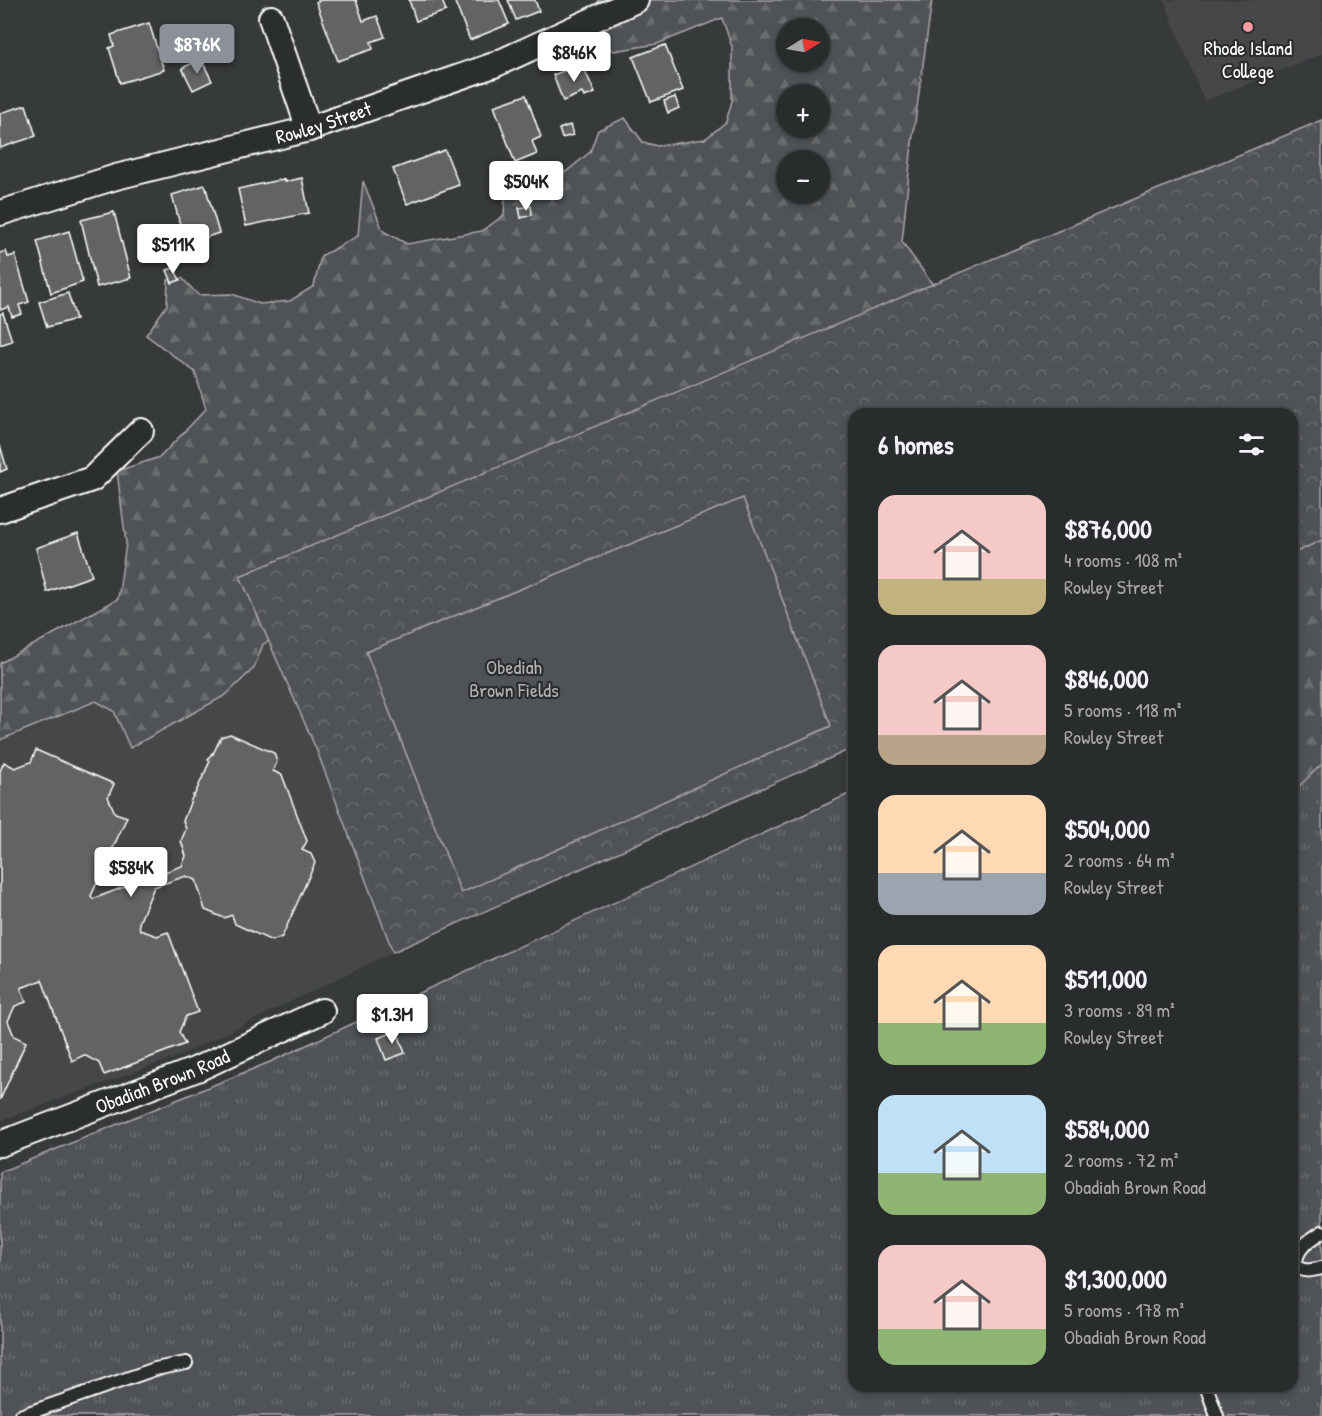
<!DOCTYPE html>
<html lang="en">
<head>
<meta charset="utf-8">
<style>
  :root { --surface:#292c2c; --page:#313434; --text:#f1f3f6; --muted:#a5a7a9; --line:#454848; --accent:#8c9099 }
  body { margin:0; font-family:"Patrick Hand",sans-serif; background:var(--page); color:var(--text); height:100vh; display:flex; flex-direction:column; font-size:22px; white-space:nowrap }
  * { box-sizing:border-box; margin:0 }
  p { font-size:20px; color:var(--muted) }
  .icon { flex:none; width:33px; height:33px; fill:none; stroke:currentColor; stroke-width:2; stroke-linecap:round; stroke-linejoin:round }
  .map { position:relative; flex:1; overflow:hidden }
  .side { position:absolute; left:848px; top:408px; width:450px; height:984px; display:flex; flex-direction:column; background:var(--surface); border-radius:18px; box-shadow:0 3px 9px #0003,0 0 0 2px var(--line) }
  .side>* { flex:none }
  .needle { width:39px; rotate:79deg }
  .fabs { position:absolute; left:776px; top:18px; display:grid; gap:12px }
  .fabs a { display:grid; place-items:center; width:54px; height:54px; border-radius:50%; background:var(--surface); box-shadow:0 3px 9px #0003,0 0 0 2px var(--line); font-size:30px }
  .price { position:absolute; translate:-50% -51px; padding:0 14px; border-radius:6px; background:#fff; color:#222; font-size:20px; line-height:39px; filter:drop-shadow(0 2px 3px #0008) }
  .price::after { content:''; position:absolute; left:50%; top:36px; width:18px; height:14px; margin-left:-9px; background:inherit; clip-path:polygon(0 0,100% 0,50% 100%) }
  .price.on { background:var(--accent); color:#fff }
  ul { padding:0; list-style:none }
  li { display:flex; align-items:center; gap:18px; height:150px; padding:0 30px }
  li span { display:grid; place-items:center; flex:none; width:168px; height:120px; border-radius:18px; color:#555 }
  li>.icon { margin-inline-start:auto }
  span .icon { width:72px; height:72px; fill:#fffc; stroke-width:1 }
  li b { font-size:26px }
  h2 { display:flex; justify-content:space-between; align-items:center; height:72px; padding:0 30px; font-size:26px }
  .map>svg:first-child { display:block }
  .built { fill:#444748 }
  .grass { fill:url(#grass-tufts); stroke:#a8a9aa; stroke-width:1.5 }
  .forest { fill:url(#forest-firs); stroke:#a8a9aa; stroke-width:1.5; fill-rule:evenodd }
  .park { fill:url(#park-crowns); stroke:#a8a9aa; stroke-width:1.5 }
  .garden { fill:#505354; stroke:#a8a9aa; stroke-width:1.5 }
  .building { fill:#636465; stroke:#fff; stroke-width:1.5 }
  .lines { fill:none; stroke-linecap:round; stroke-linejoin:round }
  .service-casing { stroke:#fff; stroke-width:16 }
  .minor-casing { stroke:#fff; stroke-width:28 }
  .service { stroke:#2a2d2e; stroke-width:12 }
  .minor { stroke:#2a2d2e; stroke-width:24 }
  .poi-dot { fill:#ff9aa2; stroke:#2a2d2e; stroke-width:2 }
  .labels { text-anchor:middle; stroke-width:4.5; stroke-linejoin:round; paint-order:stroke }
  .poi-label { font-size:20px; fill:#fff; stroke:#2a2d2e }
  .street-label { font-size:20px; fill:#fff; stroke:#2a2d2e }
  .park-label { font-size:20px; fill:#b0b2b2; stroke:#2a2d2e }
</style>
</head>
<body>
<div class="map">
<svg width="1322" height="1416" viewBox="0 0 1322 1416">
  <defs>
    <pattern id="grass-tufts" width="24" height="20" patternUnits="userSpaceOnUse" patternTransform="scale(1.5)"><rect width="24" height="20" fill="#505354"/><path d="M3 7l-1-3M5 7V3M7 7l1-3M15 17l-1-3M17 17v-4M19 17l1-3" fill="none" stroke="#6a6d6e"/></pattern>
    <pattern id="forest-firs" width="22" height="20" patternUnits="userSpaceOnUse" patternTransform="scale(1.5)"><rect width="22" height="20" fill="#505354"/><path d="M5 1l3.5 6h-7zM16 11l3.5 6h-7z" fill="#6a6d6e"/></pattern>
    <pattern id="park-crowns" width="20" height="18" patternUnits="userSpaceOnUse" patternTransform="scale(1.5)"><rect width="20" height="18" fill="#505354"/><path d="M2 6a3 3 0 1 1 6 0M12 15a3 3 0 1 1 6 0" fill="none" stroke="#6a6d6e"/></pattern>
  </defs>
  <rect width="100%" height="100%" fill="#373a3b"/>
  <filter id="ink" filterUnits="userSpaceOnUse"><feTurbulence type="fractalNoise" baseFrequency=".0167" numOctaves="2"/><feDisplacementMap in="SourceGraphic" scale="12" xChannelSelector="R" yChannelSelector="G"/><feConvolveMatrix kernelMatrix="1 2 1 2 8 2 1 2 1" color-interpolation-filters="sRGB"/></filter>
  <g filter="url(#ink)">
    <g class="built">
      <path d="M 1164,0 L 1322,0 L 1322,54 L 1204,101 Z"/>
      <path d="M 240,576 L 317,751 L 393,952 L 181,1055 L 0,1121 L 0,703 Z"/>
    </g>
    <path class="grass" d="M 1322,583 L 1322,1416 L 0,1416 L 0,1172 L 270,1062 L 853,792 L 854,1386 L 1292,1386 L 1292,597 Z"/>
    <g class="forest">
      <path d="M 598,0 L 932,0 L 912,143 L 902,242 L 951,310 L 854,414 L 464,561 L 263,644 L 254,668 L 226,695 L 130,748 L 114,711 L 96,701 L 0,740 L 0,663 L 118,599 L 126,543 L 117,471 L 160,457 L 206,409 L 195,372 L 146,335 L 167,305 L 168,280 L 182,278 L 198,295 L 232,294 L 260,304 L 290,301 L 314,286 L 321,256 L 358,236 L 363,181 L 383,231 L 407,244 L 482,231 L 504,215 L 506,184 L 542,182 L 567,171 L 590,152 L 598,130 L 625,118 L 643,142 L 657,146 L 705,139 L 726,122 L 732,101 L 732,47 L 722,18 L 657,44 L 614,51 L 593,40 L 590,33 L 596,20 ZM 786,28 L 819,28 L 819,62 L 786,62 ZM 786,94 L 819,94 L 819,128 L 786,128 ZM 786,160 L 819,160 L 819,194 L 786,194 Z"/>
      <path d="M 1322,507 L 1322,764 L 1292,793 L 1292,521 Z"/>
    </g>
    <path class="park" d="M 1322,120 L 1322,540 L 1292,554 L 1292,414 L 854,414 L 853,748 L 393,952 L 317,751 L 240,576 Z"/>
    <path class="garden" d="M 743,498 L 831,726 L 461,893 L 366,652 Z"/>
    <g class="building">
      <path d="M 321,0 L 356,0 L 363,21 L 377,16 L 385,37 L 371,42 L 373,49 L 338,61 L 316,2 Z"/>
      <path d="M 409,0 L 442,0 L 446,11 L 416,21 Z"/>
      <path d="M 454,0 L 499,0 L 509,24 L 470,40 Z"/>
      <path d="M 508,0 L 535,0 L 539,11 L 516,20 Z"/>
      <path d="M 149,23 L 164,70 L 120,83 L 109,48 L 114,46 L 111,35 Z"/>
      <path d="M 665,45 L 683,90 L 651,102 L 633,57 Z"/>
      <path d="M 201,59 L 212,81 L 193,90 L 182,68 Z"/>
      <path d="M 582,64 L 595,93 L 584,97 L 582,93 L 563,101 L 553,75 Z"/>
      <path d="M 526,95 L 541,137 L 532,141 L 537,154 L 515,163 L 494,106 Z"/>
      <path d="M 675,97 L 679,108 L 668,113 L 664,101 Z"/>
      <path d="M 26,105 L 36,136 L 0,148 L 0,113 Z"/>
      <path d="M 570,125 L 573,135 L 562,138 L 559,129 Z"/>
      <path d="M 445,150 L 459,185 L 407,204 L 393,169 Z"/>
      <path d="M 302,178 L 309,213 L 246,226 L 238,189 L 284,179 L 284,182 Z"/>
      <path d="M 205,185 L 219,233 L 201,239 L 199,230 L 196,231 L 198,237 L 187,241 L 185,235 L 183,235 L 172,195 Z"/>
      <path d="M 531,206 L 532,215 L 521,218 L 519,208 Z"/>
      <path d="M 114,212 L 131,278 L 97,287 L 81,220 Z"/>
      <path d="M 69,231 L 83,282 L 51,293 L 37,241 Z"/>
      <path d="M 6,251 L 8,257 L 15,255 L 29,302 L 19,305 L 22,314 L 12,317 L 9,307 L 0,310 L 0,253 Z"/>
      <path d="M 174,268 L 180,280 L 172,283 L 167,270 Z"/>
      <path d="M 68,293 L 76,319 L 47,327 L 39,302 Z"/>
      <path d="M 3,313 L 12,341 L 0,345 L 0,314 Z"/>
      <path d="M 0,445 L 7,469 L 0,472 Z"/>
      <path d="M 78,533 L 92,576 L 47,592 L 36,548 Z"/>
      <path d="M 230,734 L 274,753 L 277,762 L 273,771 L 282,775 L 307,841 L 302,850 L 311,854 L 315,863 L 282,937 L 272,941 L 235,924 L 232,915 L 224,918 L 205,910 L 196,880 L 186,876 L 154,887 L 139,923 L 140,930 L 157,936 L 168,932 L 198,1012 L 186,1016 L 179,1032 L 185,1044 L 104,1075 L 99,1063 L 84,1055 L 72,1061 L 42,980 L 21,988 L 26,1002 L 15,1006 L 8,1021 L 14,1036 L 26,1042 L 0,1100 L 0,771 L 4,762 L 15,768 L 31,762 L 36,750 L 114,784 L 108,797 L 115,813 L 127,817 L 91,896 L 93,899 L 137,882 L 141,873 L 150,877 L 182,866 L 186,856 L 181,841 L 186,829 L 183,821 L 193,795 L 194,796 L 210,761 L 208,760 L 212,753 L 213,754 L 221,737 Z"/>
      <path d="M 397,1031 L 405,1053 L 386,1060 L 378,1038 Z"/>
    </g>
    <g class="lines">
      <g class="service-casing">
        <g id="service">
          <path d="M 1322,1232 C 1309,1241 1295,1248 1296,1266 C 1304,1273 1312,1270 1322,1268"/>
          <path d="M 1206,1386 L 1217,1416"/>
          <path d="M 20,1416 L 155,1369 L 186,1363"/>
        </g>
      </g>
      <g class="minor-casing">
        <g id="minor">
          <path d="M 271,18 L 309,129"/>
          <path id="s1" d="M 0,213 L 116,177 L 309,129 L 494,65 L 636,0"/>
          <path d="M 0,510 L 92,479 L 141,431"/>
          <path id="s2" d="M 0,1144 L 197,1069 L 322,1011"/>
        </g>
      </g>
      <use href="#service" class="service"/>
      <use href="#minor" class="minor"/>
    </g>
  </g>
  <circle class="poi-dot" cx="1248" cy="27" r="6"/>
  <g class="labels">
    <g class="poi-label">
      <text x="1248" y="55">Rhode Island<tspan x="1248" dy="23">College</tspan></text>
    </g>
    <g class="street-label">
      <text dy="7" stroke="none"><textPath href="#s1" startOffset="336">Rowley Street</textPath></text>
      <text dy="7" stroke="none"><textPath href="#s2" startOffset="174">Obadiah Brown Road</textPath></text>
    </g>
    <g class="park-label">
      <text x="514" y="674">Obediah<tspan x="514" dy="23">Brown Fields</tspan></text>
    </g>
  </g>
</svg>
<div class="fabs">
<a><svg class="needle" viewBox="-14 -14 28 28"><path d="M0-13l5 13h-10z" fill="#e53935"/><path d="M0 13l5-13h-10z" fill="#a5a7a9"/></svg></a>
<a>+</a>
<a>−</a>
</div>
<b class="price on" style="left:197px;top:75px">$876K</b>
<b class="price" style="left:574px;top:83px">$846K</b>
<b class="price" style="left:526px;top:212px">$504K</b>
<b class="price" style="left:173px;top:275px">$511K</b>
<b class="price" style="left:131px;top:898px">$584K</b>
<b class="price" style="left:392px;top:1045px">$1.3M</b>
<section class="side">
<h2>6 homes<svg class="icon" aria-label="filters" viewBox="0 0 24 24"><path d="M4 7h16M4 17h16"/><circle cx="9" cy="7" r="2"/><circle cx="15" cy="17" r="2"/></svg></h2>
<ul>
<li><span style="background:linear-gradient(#f6c9c9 70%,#c2b280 0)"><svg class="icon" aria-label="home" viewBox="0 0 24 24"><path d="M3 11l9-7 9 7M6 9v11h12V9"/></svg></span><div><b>$876,000</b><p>4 rooms · 108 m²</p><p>Rowley Street</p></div></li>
<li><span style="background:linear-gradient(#f6c9c9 75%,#b9a48a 0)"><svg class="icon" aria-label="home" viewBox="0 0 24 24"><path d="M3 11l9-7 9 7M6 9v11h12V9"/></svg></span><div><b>$846,000</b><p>5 rooms · 118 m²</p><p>Rowley Street</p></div></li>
<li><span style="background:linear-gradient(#ffd9b3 65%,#9aa5b1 0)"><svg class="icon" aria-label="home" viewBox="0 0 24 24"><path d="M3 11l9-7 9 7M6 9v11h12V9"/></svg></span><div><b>$504,000</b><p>2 rooms · 64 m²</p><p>Rowley Street</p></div></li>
<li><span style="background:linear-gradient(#ffd9b3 65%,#8fb573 0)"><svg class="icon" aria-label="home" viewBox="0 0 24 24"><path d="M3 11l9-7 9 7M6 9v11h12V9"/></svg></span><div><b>$511,000</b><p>3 rooms · 89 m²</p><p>Rowley Street</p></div></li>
<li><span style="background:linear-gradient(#bfe0f5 65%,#8fb573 0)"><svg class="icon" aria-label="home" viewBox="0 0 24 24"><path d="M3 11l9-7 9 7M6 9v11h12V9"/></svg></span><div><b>$584,000</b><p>2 rooms · 72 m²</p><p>Obadiah Brown Road</p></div></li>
<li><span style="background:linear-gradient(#f6c9c9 70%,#8fb573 0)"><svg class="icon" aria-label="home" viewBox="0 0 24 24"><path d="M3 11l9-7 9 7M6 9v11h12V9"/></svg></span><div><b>$1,300,000</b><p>5 rooms · 178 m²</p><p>Obadiah Brown Road</p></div></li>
</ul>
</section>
</div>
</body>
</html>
